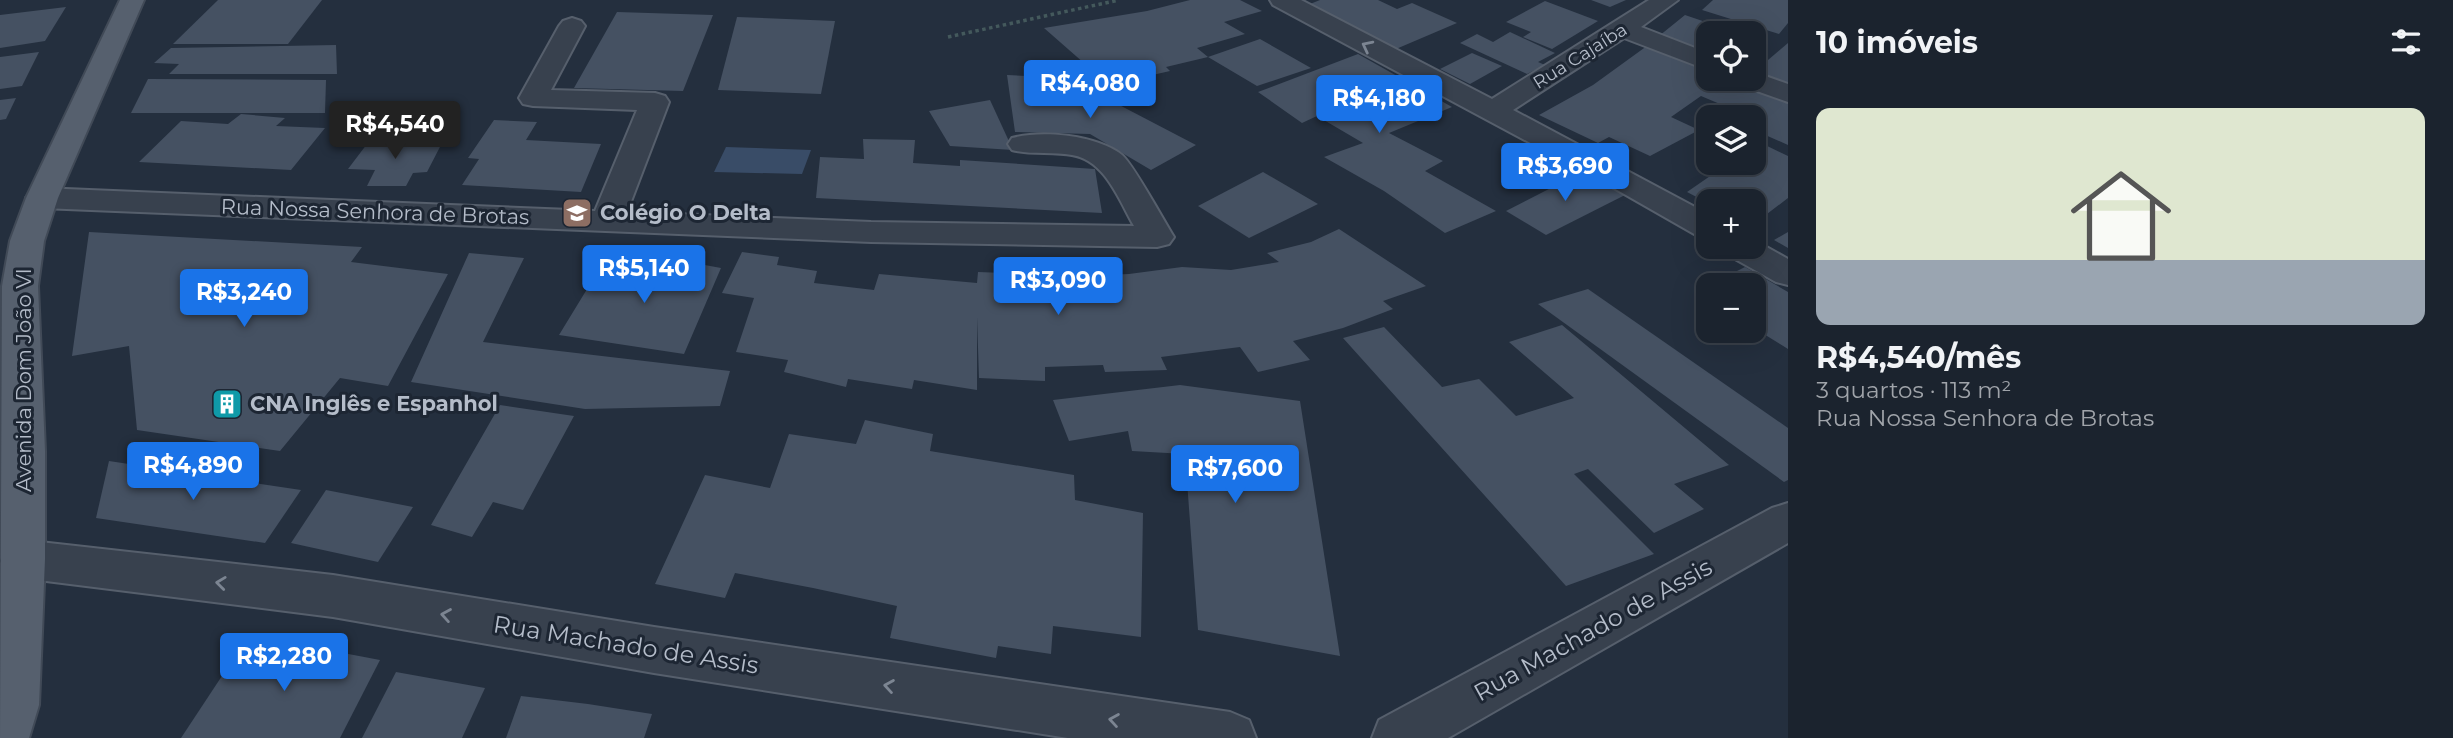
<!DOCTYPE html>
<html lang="pt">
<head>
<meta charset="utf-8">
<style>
  :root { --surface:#1b232e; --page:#282f3a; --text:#f1f3f6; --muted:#a0a4aa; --line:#39404a; --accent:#1a73e8 }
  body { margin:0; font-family:Montserrat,sans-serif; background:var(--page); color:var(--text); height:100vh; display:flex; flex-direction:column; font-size:26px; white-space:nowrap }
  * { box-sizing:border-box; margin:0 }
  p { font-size:23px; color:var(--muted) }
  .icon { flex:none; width:38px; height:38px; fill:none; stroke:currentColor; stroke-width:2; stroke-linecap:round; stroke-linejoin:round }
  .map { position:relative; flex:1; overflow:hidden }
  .drawer { display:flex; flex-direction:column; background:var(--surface); width:665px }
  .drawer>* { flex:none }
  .fabs { position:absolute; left:1696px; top:21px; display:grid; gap:14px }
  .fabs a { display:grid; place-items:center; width:70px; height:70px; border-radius:14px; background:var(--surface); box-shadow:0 7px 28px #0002,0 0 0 2px var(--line); font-size:35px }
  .price { position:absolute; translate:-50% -60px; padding:0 16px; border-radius:7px; background:var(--accent); color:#fff; font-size:23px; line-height:46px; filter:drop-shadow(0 2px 4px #0008) }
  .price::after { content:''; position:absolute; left:50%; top:42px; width:21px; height:16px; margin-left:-10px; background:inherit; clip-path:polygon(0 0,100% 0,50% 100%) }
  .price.current { background:#222; color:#fff }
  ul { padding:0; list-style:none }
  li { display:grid; align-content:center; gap:14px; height:371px; padding:0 28px }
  li span { display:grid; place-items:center; height:217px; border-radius:14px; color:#555 }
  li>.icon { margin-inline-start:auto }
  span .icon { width:126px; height:126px; fill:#fffc; stroke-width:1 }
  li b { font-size:30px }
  h2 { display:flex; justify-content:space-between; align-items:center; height:84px; padding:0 28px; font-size:30px }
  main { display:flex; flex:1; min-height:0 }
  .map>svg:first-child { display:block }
  .water { fill:#394c67 }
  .building { fill:#455162 }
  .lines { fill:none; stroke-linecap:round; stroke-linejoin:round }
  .minor-casing { stroke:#565f6c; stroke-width:4 }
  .major-casing { stroke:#414a57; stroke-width:4 }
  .path { stroke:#44595c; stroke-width:3.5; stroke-dasharray:3.5 3.5; stroke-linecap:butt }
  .minor { fill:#38414e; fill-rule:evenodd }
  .major { fill:#56606e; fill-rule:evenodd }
  .oneway { stroke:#7c8592 }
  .labels { text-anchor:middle; stroke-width:6; stroke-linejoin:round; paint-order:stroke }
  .far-street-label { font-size:18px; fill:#b4bcc9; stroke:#1d2633 }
  .street-label { font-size:21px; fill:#b4bcc9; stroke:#1d2633 }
  .poi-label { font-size:21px; font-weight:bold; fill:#b4bcc9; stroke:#1d2633; text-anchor:start }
  .near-street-label { font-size:24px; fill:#b4bcc9; stroke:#1d2633 }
</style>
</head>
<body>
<main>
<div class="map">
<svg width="1788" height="738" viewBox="0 0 1788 738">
  <rect width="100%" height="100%" fill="#242f3e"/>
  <path class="water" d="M 726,147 L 811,150 L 802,174 L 714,172 Z"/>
  <g class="building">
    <path d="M 218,0 L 322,0 L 288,44 L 173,44 Z"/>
    <path d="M 1190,0 L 1240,0 L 1262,11 L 1224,22 L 1245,34 L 1197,48 L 1208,57 L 1260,39 L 1311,68 L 1257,86 L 1208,57 L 1166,67 L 1170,71 L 1109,85 L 1044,28 L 1147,11 Z"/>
    <path d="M 1320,0 L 1378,0 L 1397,9 L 1412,3 L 1457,23 L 1396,49 L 1310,4 Z"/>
    <path d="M 1591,0 L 1626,0 L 1610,7 Z"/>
    <path d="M 1713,0 L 1788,0 L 1788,23 L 1779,34 L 1702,10 Z"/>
    <path d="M 1545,1 L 1598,21 L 1552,49 L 1523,37 L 1531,32 L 1506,22 Z"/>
    <path d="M 66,7 L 45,41 L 0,48 L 0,15 Z"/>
    <path d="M 617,12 L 713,15 L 683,91 L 574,88 Z"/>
    <path d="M 1685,15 L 1738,33 L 1708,33 L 1708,55 L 1659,36 Z"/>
    <path d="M 737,17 L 835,21 L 821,94 L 718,90 Z"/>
    <path d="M 1510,32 L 1555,53 L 1538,62 L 1545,65 L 1527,74 L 1460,43 L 1477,34 L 1493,42 Z"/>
    <path d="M 1651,43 L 1708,66 L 1708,79 L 1739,79 L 1788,99 L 1788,145 L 1754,130 L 1754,117 L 1716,116 L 1727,107 L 1701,96 L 1671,117 L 1699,130 L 1650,156 L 1609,137 L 1598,143 L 1539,115 L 1593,85 Z"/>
    <path d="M 1788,43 L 1788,84 L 1754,72 Z"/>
    <path d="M 336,45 L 337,74 L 169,74 L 179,64 L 154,63 L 171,48 Z"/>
    <path d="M 39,52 L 22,86 L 0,89 L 0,57 Z"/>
    <path d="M 1472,53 L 1502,66 L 1470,84 L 1440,69 Z"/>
    <path d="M 1358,54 L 1452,107 L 1389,133 L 1443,161 L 1425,171 L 1496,211 L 1445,233 L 1384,191 L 1324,157 L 1363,143 L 1317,116 L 1302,123 L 1258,92 Z"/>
    <path d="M 1007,75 L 1047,77 L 1049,86 L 1107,89 L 1104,97 L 1196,145 L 1151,170 L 1090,134 L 1015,132 Z"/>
    <path d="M 148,79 L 326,80 L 325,113 L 131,113 Z"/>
    <path d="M 16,98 L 6,119 L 0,120 L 0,100 Z"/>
    <path d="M 990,100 L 1013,150 L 950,146 L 929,111 Z"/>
    <path d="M 241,114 L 285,118 L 276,126 L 325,128 L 291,170 L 139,162 L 181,121 L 228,124 Z"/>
    <path d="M 494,120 L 537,122 L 526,140 L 601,144 L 581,192 L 462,185 L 479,159 L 468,158 Z"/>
    <path d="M 863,139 L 915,140 L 913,163 L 960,166 L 960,160 L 1095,169 L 1102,213 L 816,198 L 820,157 L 864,159 Z"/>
    <path d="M 370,140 L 442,143 L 427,172 L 413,173 L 406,186 L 367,186 L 375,170 L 348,169 Z"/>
    <path d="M 1759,142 L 1788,156 L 1788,198 L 1754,224 L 1754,201 L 1708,203 L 1687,192 L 1729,163 L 1754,163 L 1754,146 Z"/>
    <path d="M 1263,172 L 1318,204 L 1249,238 L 1198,206 Z"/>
    <path d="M 1582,172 L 1625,195 L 1546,235 L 1506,211 Z"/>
    <path d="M 1339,229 L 1426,286 L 1383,301 L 1393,309 L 1343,328 L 1293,341 L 1310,360 L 1258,372 L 1240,347 L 1161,357 L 1167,370 L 1105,372 L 1103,365 L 1045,367 L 1045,381 L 979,378 L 977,317 L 977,390 L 914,380 L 912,389 L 848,379 L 846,387 L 784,372 L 788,360 L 736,352 L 754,298 L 722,293 L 742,252 L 779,257 L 777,265 L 817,271 L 814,283 L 874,290 L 879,274 L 977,283 L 978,272 L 1080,276 L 1129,274 L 1182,267 L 1231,270 L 1279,262 L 1267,253 L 1311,242 Z"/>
    <path d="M 89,232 L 362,247 L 351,262 L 448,274 L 388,386 L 340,378 L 280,451 L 137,430 L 129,346 L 72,356 Z"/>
    <path d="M 1788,232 L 1788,248 L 1774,240 Z"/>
    <path d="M 469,253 L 524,258 L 483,342 L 730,371 L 720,406 L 585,409 L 411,382 Z"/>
    <path d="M 606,258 L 662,268 L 667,258 L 721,268 L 684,354 L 559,335 Z"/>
    <path d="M 1745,267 L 1788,292 L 1788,349 L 1754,328 L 1754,285 L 1709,285 Z"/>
    <path d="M 1588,289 L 1788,428 L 1788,480 L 1784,482 L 1538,304 Z"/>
    <path d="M 1562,325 L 1729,465 L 1674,484 L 1704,509 L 1654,533 L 1588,469 L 1574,474 L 1654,554 L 1566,586 L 1343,338 L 1384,327 L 1442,387 L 1479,379 L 1516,416 L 1574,398 L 1509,342 Z"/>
    <path d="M 1180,385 L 1300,401 L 1340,656 L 1198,630 L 1185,454 L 1132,451 L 1128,431 L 1069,441 L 1053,400 Z"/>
    <path d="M 500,405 L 574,416 L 523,510 L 493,502 L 472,537 L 431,525 Z"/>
    <path d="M 865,420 L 933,434 L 930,451 L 1074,475 L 1075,500 L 1143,513 L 1141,637 L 1053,626 L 1051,654 L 998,646 L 996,658 L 890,638 L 897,606 L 813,588 L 735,573 L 725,598 L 655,584 L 705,475 L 770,488 L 789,434 L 856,444 Z"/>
    <path d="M 109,461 L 301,490 L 265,543 L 96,518 Z"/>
    <path d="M 326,490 L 413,507 L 378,562 L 291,543 Z"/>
    <path d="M 249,635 L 380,660 L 340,738 L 181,738 Z"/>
    <path d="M 396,672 L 485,688 L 462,738 L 362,738 Z"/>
    <path d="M 521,696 L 588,704 L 652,714 L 644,738 L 506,738 Z"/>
  </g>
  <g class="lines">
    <g class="minor-casing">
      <g id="minor">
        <path d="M 1270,0 L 1301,0 L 1492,99 L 1649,0 L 1678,0 L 1641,27 L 1708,53 L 1708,70 L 1624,38 L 1513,110 L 1708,214 L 1708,238 L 1696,235 L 1605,183 L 1273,5 Z"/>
        <path d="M 572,18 L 581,21 L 585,26 L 551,90 L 655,93 L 665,96 L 669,102 L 627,212 L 871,222 L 1134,226 C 1119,200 1105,160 1072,155 C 1052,151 1032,155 1012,150 L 1008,144 L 1012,138 C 1043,130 1096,135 1122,155 C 1133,164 1164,221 1174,237 L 1169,244 L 1157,247 L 871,242 L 42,208 L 31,205 L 26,198 L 31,191 L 42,188 L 595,211 L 637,110 L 533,106 L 523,104 L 519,98 L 559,26 L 563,21 Z"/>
        <path d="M 1754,72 L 1788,84 L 1788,102 L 1740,85 L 1736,79 L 1754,79 Z"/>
        <path d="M 1754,240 L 1788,259 L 1788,285 L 1776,282 L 1728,255 L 1723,247 L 1754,247 Z"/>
        <path d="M 1788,503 L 1788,543 L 1448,738 L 1372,738 L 1379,720 L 1772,508 Z"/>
        <path d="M 22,540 L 333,575 L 654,627 L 1230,712 L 1249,720 L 1256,738 L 1068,738 L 654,673 L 333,617 L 22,578 L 6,573 L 0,561 L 6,545 Z"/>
      </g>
    </g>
    <g class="major-casing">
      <path id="major" d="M 120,0 L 144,0 L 58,198 L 44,241 L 38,286 L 45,451 L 45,559 L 39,705 L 29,738 L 0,738 L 2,286 L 10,241 L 26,198 Z"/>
    </g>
    <path class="path" d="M 948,37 L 1119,0"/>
    <use href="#minor" class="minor"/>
    <use href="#major" class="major"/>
  </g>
  <defs><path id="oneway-chevron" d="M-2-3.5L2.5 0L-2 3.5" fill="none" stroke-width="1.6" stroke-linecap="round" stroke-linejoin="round" transform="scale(1.75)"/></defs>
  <g class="oneway">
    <use href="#oneway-chevron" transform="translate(1367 46) rotate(-153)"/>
    <use href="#oneway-chevron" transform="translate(221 583) rotate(-173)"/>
    <use href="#oneway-chevron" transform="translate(446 615) rotate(-170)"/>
    <use href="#oneway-chevron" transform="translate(889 686) rotate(-171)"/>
    <use href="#oneway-chevron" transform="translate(1114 720) rotate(-171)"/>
  </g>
  <defs>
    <g id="school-square" transform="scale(1.575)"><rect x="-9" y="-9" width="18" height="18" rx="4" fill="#8d6e63" stroke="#1d2633"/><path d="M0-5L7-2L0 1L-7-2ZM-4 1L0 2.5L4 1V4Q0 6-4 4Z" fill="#fff"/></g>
    <g id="building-square" transform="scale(1.575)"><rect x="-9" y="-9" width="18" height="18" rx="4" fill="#0f9aa8" stroke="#1d2633"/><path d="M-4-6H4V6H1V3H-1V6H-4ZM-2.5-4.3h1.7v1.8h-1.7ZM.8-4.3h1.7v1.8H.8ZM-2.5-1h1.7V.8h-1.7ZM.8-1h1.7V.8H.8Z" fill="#fff"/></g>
  </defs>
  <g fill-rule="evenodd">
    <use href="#school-square" x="577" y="213"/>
    <use href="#building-square" x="227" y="404"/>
  </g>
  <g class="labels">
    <g class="far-street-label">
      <text transform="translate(1580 56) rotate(-32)" y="6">Rua Cajaíba</text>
    </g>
    <g class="street-label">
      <text transform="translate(375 212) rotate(2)" y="7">Rua Nossa Senhora de Brotas</text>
      <text transform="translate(24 380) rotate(-90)" y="7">Avenida Dom João VI</text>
    </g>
    <g class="poi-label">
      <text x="600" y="220">Colégio O Delta</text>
      <text x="250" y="411">CNA Inglês e Espanhol</text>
    </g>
    <g class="near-street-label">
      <text transform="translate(1593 630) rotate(-29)" y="8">Rua Machado de Assis</text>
      <text transform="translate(626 645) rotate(9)" y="8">Rua Machado de Assis</text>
    </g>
  </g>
</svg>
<div class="fabs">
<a><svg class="icon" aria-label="locate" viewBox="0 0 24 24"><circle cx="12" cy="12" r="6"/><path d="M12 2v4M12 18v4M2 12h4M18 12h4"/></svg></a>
<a><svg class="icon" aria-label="layers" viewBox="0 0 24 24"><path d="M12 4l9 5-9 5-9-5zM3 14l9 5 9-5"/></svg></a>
<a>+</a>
<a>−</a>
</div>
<b class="price" style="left:1090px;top:120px">R$4,080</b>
<b class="price" style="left:1379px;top:135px">R$4,180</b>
<b class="price current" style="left:395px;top:161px">R$4,540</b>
<b class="price" style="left:1565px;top:203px">R$3,690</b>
<b class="price" style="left:644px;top:305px">R$5,140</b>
<b class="price" style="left:1058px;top:317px">R$3,090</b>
<b class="price" style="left:244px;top:329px">R$3,240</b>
<b class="price" style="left:193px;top:502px">R$4,890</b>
<b class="price" style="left:1235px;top:505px">R$7,600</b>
<b class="price" style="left:284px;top:693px">R$2,280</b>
</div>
<section class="drawer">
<h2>10 imóveis<svg class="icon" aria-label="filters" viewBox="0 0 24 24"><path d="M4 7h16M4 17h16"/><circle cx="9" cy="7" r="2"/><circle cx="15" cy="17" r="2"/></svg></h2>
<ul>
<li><span style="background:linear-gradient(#dfe7d0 70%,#9aa5b1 0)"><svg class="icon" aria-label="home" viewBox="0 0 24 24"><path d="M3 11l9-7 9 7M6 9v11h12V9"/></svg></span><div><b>R$4,540/mês</b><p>3 quartos · 113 m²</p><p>Rua Nossa Senhora de Brotas</p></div></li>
</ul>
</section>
</main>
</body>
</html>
